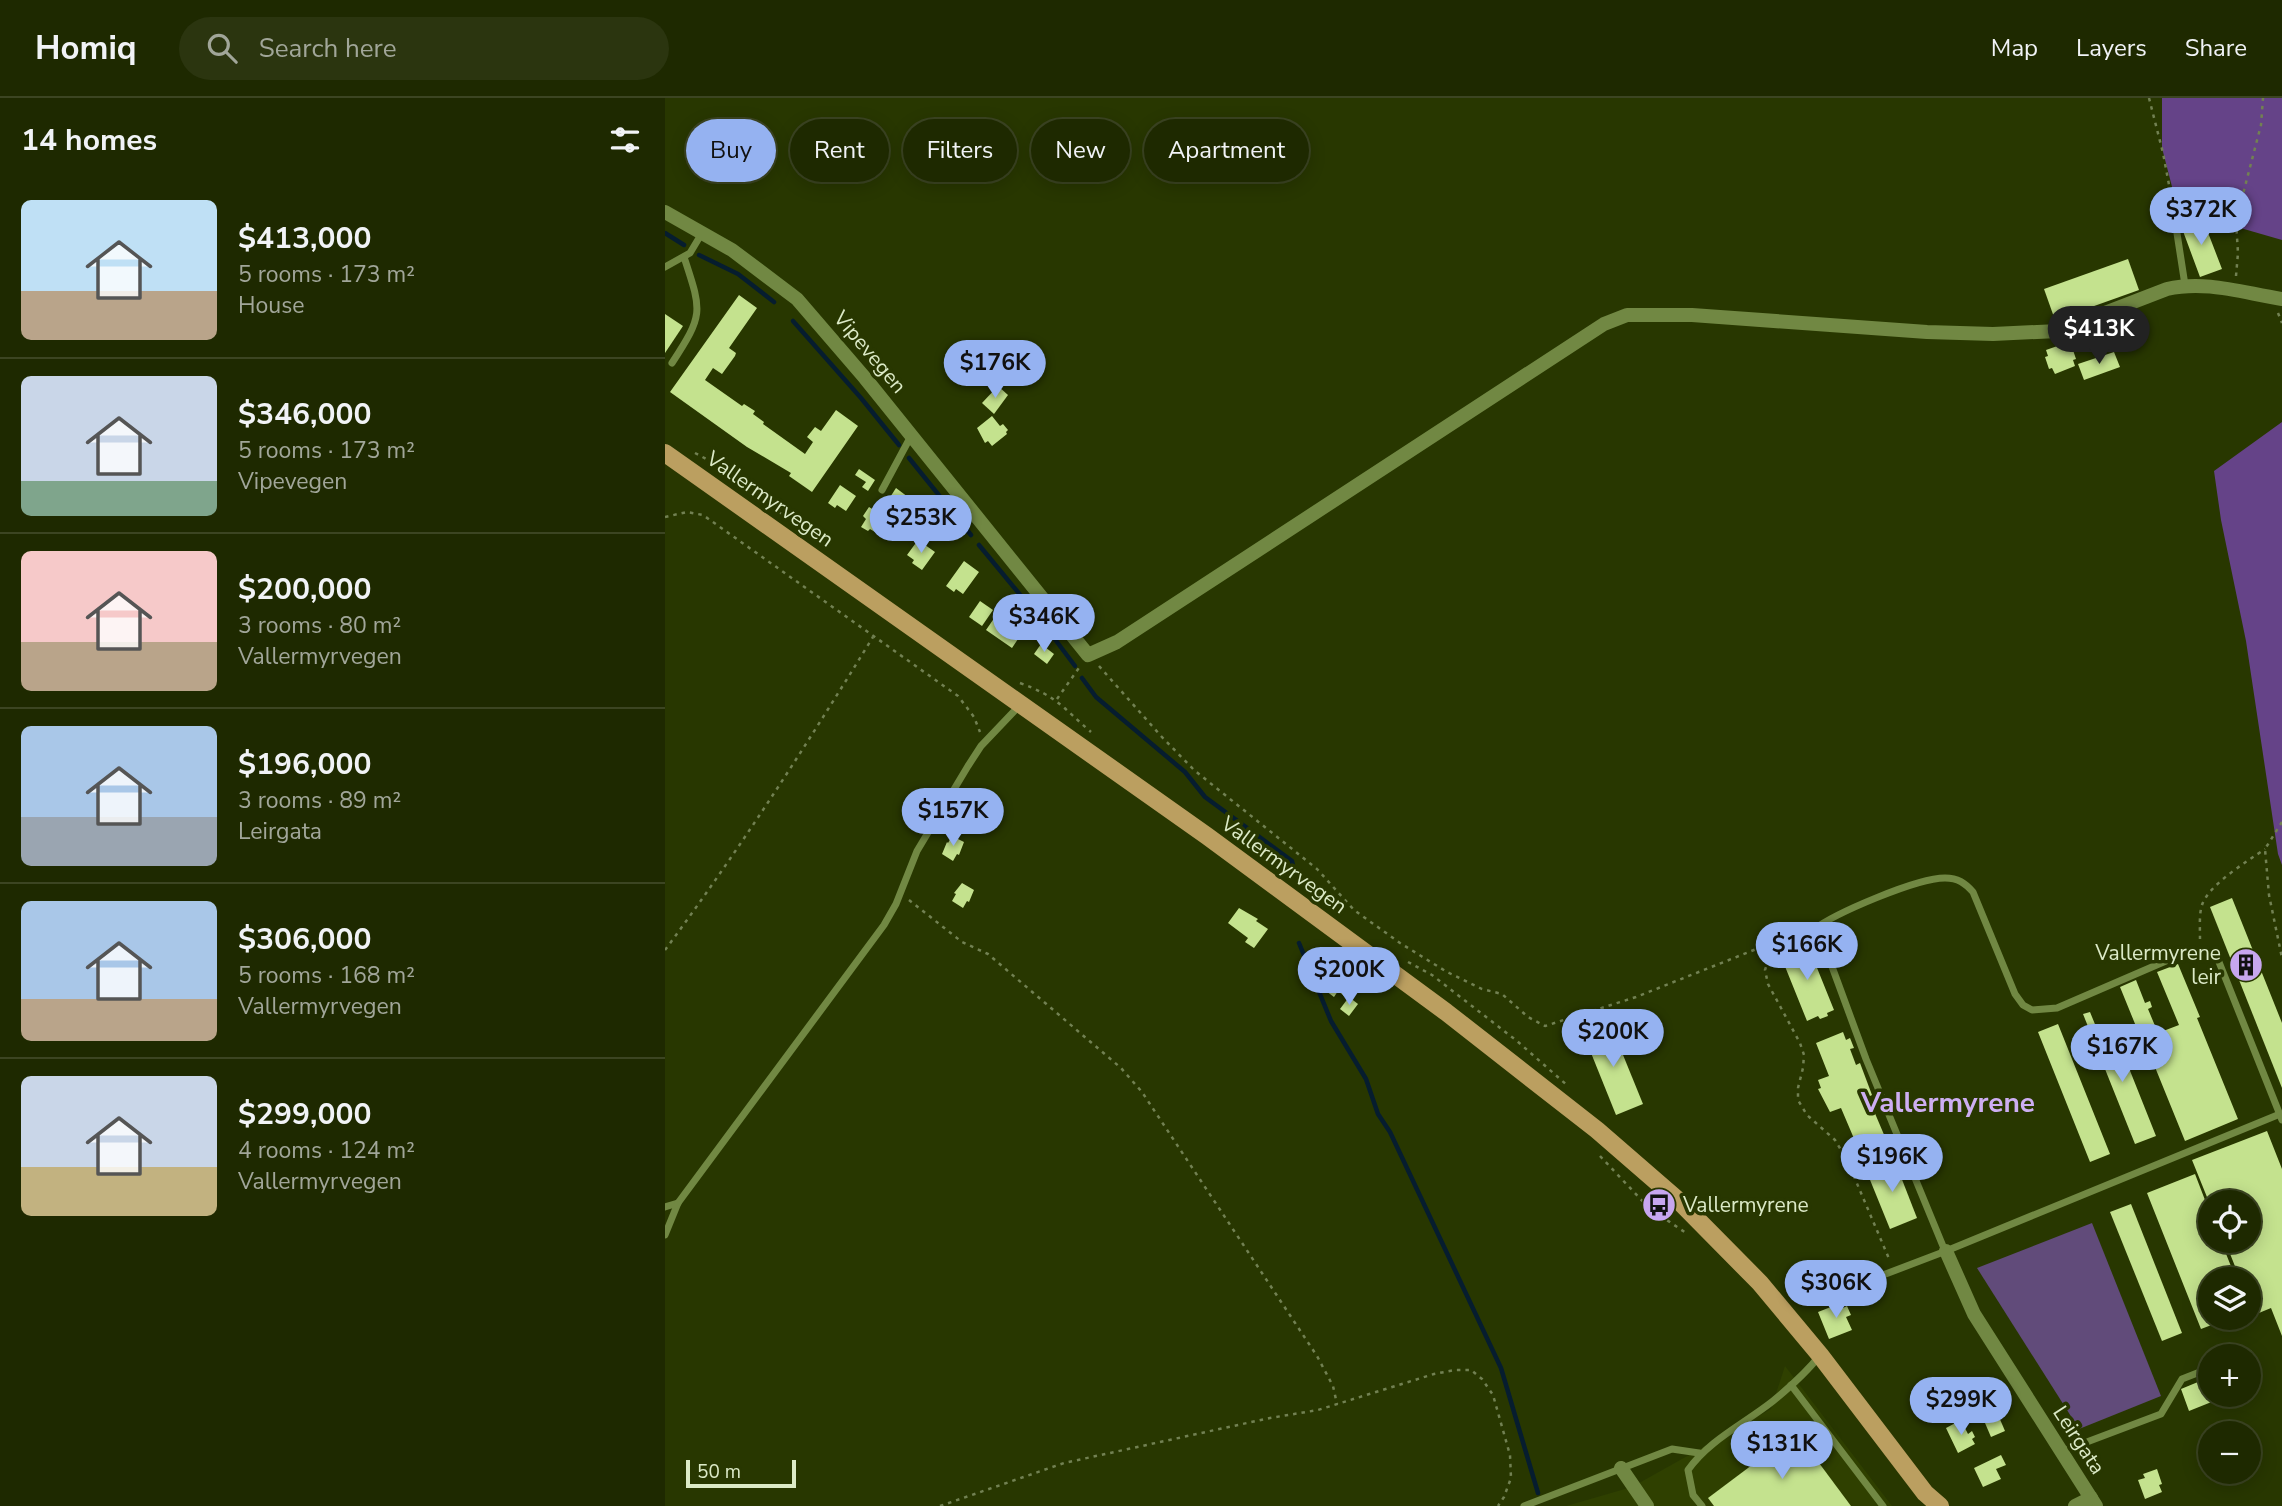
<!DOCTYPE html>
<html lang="en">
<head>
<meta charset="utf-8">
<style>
  :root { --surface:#1e2900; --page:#2b350f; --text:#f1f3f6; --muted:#a1a699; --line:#3c4522; --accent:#95b2f1 }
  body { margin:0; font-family:"Nunito Sans",sans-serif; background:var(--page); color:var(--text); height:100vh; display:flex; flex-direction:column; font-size:26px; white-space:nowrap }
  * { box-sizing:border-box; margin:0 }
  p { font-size:23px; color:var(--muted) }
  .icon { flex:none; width:38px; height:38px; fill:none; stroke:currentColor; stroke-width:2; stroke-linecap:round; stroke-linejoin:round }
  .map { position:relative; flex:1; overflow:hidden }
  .sheet { display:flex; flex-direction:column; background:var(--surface); width:665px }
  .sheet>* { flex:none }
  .hud { position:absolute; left:21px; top:21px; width:665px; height:63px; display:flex; gap:14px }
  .fabs { position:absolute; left:1533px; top:1092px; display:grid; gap:14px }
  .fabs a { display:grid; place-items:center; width:63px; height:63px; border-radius:50%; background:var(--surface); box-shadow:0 4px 18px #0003,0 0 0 2px var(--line); font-size:35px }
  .scale { position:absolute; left:21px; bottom:18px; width:110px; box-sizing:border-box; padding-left:7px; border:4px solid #dceac7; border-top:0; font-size:19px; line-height:24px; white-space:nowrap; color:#dceac7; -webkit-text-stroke:5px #283700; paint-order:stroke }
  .price { position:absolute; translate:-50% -60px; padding:0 16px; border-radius:24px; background:var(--accent); color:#111; font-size:23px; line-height:46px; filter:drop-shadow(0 2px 4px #0008) }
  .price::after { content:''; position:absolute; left:50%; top:42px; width:21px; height:16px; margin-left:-10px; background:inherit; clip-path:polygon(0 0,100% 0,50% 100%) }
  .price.active { background:#222; color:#fff }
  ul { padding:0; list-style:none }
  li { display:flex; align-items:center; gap:21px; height:175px; padding:0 21px }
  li+li { border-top:2px solid var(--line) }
  li span { display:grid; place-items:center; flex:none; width:196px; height:140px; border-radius:10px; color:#555 }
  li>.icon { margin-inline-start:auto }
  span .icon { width:84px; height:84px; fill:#fffc; stroke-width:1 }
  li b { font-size:30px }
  h2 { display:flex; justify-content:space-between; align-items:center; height:84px; padding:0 21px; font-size:30px }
  .pill { padding:0 24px; border-radius:32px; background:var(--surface); box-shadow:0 4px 18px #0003,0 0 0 2px var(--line); font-size:24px; line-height:63px }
  .pill.active { background:var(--accent); color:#111 }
  header { display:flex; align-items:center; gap:42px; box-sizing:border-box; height:98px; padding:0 35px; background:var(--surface); border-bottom:2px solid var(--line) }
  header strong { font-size:33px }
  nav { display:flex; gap:38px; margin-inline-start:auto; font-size:24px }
  .search { width:490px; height:63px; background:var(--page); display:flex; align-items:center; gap:18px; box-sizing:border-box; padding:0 24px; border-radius:38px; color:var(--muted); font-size:26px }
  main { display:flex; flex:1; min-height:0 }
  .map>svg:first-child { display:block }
  .built { fill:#2f4000 }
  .green { fill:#614b7a }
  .forest { fill:#654388 }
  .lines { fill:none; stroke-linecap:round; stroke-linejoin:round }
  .stream { stroke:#061d2f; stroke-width:4.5 }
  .building { fill:#c4e28e }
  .path { stroke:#728152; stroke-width:2.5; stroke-dasharray:3.5 5; stroke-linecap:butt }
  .service { stroke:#718843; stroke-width:7 }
  .minor { stroke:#718843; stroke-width:14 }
  .primary { stroke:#bb9f60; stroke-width:18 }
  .labels { text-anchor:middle; stroke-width:7; stroke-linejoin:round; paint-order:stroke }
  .street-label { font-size:21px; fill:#dceac7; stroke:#283700 }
  .poi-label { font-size:21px; fill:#dceac7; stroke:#283700; text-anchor:end }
  .district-label { font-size:28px; font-weight:bold; fill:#cdaef2; stroke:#283700 }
</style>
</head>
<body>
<header>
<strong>Homiq</strong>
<div class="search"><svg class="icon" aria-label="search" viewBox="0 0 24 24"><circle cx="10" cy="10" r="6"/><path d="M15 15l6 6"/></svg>Search here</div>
<nav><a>Map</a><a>Layers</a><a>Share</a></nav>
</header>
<main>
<section class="sheet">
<h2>14 homes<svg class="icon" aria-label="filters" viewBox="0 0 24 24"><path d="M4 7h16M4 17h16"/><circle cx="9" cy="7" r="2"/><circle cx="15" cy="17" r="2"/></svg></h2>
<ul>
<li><span style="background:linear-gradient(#bfe0f5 65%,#b9a48a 0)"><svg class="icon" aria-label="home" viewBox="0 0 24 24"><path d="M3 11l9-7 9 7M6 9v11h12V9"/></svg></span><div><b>$413,000</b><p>5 rooms · 173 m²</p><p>House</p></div></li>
<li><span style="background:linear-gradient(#c9d6e8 75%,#7fa58c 0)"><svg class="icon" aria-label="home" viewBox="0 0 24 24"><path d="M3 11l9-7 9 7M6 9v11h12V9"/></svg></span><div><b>$346,000</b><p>5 rooms · 173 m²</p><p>Vipevegen</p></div></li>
<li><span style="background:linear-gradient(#f6c9c9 65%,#b9a48a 0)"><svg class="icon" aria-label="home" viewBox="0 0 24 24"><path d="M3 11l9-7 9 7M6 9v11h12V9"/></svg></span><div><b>$200,000</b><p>3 rooms · 80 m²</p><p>Vallermyrvegen</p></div></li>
<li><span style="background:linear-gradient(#a9c7e8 65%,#9aa5b1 0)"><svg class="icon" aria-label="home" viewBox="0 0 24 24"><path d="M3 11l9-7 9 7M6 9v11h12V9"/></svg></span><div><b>$196,000</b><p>3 rooms · 89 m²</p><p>Leirgata</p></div></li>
<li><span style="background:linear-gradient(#a9c7e8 70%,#b9a48a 0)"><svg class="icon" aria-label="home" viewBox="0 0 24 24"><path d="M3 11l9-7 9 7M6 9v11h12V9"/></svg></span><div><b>$306,000</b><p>5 rooms · 168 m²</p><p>Vallermyrvegen</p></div></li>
<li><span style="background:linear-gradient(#c9d6e8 65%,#c2b280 0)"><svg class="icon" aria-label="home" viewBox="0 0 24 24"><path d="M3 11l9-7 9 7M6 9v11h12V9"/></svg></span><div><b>$299,000</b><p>4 rooms · 124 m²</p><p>Vallermyrvegen</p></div></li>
</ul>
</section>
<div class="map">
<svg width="1617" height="1408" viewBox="0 0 1617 1408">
  <rect width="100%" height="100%" fill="#283700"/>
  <path class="built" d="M 1120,1268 L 1227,1408 L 901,1408 L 967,1389 L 1106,1311 Z"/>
  <path class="green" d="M 1427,1125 L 1496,1298 L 1414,1331 L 1312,1170 Z"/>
  <g class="forest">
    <path d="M 1497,0 L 1617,0 L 1617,142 L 1513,112 L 1497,50 Z"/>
    <path d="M 1617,324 L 1617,767 L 1613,756 L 1581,543 L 1556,422 L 1549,373 Z"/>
  </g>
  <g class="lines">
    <g class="stream">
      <path d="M 0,135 L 19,147"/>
      <path d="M 34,157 L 73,176 L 109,204"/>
      <path d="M 128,223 L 196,300 L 234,347"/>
      <path d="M 244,360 L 306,437"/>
      <path d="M 314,447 L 375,521"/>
      <path d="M 383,532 L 410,568"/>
      <path d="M 417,580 L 431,599 L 520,674 L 540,699 L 627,763 L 628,768"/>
      <path d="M 634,845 L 666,923 L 701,981 L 713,1016 L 725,1034 L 836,1270 L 873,1395"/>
    </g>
  </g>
  <g class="building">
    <path d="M 1534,119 L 1539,133 L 1542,132 L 1557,171 L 1535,179 L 1515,125 Z"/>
    <path d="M 1463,161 L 1474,192 L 1390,222 L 1379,191 Z"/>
    <path d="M 74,197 L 92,210 L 64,250 L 71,255 L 70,258 L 57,276 L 48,270 L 40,282 L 77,308 L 79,306 L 90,313 L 88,316 L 99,324 L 98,326 L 140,356 L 148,344 L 142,339 L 150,329 L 156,333 L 171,312 L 193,328 L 147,394 L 124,378 L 126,375 L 82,349 L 5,294 Z"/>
    <path d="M 0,216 L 18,228 L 0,255 Z"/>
    <path d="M 1401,245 L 1404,251 L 1407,249 L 1411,261 L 1408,262 L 1410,268 L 1390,276 L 1387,270 L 1384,271 L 1380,259 L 1383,258 L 1381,252 Z"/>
    <path d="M 1449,254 L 1455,269 L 1419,282 L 1413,266 Z"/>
    <path d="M 333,288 L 343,297 L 329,316 L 317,305 Z"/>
    <path d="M 327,318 L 335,328 L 338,326 L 343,332 L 341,334 L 342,336 L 327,348 L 323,343 L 320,345 L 312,330 Z"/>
    <path d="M 194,371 L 210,382 L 203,393 L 197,389 L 201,384 L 190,377 Z"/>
    <path d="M 175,387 L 191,398 L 181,413 L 172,407 L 170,410 L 163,405 Z"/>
    <path d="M 231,390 L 243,399 L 234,412 L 222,404 Z"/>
    <path d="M 204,409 L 225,422 L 223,424 L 231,429 L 224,440 L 216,435 L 215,437 L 205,431 L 203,433 L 196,429 L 201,421 L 198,418 Z"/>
    <path d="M 253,413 L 264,420 L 253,436 L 242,429 Z"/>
    <path d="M 253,442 L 270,454 L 257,472 L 247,465 L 249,462 L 242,457 Z"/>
    <path d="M 299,463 L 314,474 L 298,496 L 291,491 L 289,494 L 281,488 Z"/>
    <path d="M 315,503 L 328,512 L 317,528 L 304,519 Z"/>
    <path d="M 341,503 L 350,509 L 341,524 L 357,535 L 347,550 L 321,532 Z"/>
    <path d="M 376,546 L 389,556 L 382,566 L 369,556 Z"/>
    <path d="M 287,738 L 299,744 L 294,757 L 292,756 L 288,763 L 277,756 L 282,744 L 283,745 Z"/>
    <path d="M 297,785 L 309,792 L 304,804 L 302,803 L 298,810 L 287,803 L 291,796 L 289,795 Z"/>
    <path d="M 1567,800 L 1617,925 L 1617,990 L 1545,809 Z"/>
    <path d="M 574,810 L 593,821 L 591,823 L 603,831 L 589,850 L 580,844 L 583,840 L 563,825 Z"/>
    <path d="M 1142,845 L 1169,912 L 1162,915 L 1163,918 L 1155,921 L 1153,918 L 1142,923 L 1115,856 Z"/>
    <path d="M 1513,866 L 1535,919 L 1532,920 L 1573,1021 L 1520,1043 L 1479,942 L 1477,943 L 1455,889 L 1471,882 L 1480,905 L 1485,903 L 1487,909 L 1483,911 L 1493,935 L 1514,927 L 1492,874 Z"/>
    <path d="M 674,872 L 681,877 L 683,874 L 691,879 L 679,898 L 673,893 L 669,899 L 661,893 Z"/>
    <path d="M 684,899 L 693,906 L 684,918 L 675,911 Z"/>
    <path d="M 1425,914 L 1436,941 L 1450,935 L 1491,1038 L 1470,1046 L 1418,916 Z"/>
    <path d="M 945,925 L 978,1006 L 951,1017 L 918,935 Z"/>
    <path d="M 1393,926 L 1445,1056 L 1425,1064 L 1373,934 Z"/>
    <path d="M 1178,934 L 1181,942 L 1185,940 L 1189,950 L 1185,951 L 1191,967 L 1195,965 L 1207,997 L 1203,999 L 1220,1039 L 1193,1050 L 1176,1010 L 1165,1014 L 1153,991 L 1156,990 L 1153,982 L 1164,978 L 1151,945 Z"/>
    <path d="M 1602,1033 L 1617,1071 L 1617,1238 L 1606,1210 L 1589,1217 L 1584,1203 L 1584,1181 L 1575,1181 L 1560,1143 L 1584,1143 L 1584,1104 L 1544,1104 L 1527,1062 Z"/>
    <path d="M 1229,1061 L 1252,1120 L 1225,1131 L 1201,1072 Z"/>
    <path d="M 1530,1076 L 1545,1115 L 1545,1143 L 1556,1143 L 1571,1181 L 1545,1181 L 1545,1220 L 1565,1220 L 1536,1231 L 1482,1095 Z"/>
    <path d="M 1466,1106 L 1517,1235 L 1497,1243 L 1445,1114 Z"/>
    <path d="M 1176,1205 L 1178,1210 L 1182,1208 L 1186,1217 L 1181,1219 L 1187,1232 L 1164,1241 L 1153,1214 Z"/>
    <path d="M 1545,1279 L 1545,1297 L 1564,1297 L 1524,1313 L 1516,1291 Z"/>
    <path d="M 1334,1319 L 1340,1333 L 1326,1339 L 1320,1325 Z"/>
    <path d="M 1296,1322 L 1303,1336 L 1307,1333 L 1310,1339 L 1307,1341 L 1310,1346 L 1293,1355 L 1281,1330 Z"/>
    <path d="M 1131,1334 L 1186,1408 L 1049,1408 L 1043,1400 Z"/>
    <path d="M 1336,1357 L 1341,1367 L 1331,1371 L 1336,1381 L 1318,1389 L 1309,1370 Z"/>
    <path d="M 1492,1371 L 1497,1386 L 1494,1387 L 1497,1394 L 1480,1401 L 1473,1382 L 1480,1380 L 1478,1376 Z"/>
  </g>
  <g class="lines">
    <g class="path">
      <path d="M 1484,0 L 1498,55 L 1505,92"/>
      <path d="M 1571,178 L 1573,155 L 1571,123 L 1596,27 L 1598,0"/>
      <path d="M 1613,215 L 1617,225"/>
      <path d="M 30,355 C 63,372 93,395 121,420"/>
      <path d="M 0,419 L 22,414 L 38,417 L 293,598 L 309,619 L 315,634"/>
      <path d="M 434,568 L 496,638 L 529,672 L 652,771 L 689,812 L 735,845 L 782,874 L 817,891 L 837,896 L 863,919 L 880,928 L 971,899 L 1109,844 L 1138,835"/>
      <path d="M 355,585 C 393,599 397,609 426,634"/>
      <path d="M 392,601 L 416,567"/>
      <path d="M 1617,724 L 1600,751 L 1604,797 L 1617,860"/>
      <path d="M 244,802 L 297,844 L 323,856 L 456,970 L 477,994 L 652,1258 L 668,1288 L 672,1306"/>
      <path d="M 1535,841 C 1535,830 1534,816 1537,807 C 1544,786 1583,763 1600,751"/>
      <path d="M 1109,845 L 1100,872 L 1103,886 L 1135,945 L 1139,957 L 1138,970 L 1133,990 L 1133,1002 L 1142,1017 L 1170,1042 L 1182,1062 L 1225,1163"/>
      <path d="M 0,852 C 75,751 142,646 208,539"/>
      <path d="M 743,864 L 767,877 L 852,943 L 903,988"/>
      <path d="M 935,1058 L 984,1110 L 1021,1135"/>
      <path d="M 275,1408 L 399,1365 L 605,1320 L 653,1312 L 769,1276 L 790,1272 L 806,1272 L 817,1281 L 828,1297 L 845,1357 L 846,1380 L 839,1399 L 833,1408"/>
    </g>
    <g class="service">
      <path d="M 1507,103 L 1520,187"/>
      <path d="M 0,169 L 25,155 L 37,135"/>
      <path d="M 7,265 C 39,216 37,214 19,159"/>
      <path d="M 217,392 L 246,338"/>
      <path d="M 0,1109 L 13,1105"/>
      <path d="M 0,1137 L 13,1105 L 219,827 L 231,806 L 252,753 L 303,668 L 316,648 L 356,606"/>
      <path d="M 1280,1153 L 1201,961 L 1162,855 L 1148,832 C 1170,815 1252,780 1280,780 C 1293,780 1300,785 1308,794 L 1350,896 L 1358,907 L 1367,912 L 1392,910 L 1524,853 C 1534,852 1544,851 1552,859 L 1617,1022"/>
      <path d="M 1176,1193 L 1281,1153 L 1615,1016"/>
      <path d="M 1574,1258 L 1584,1255"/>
      <path d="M 1126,1287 L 1218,1408"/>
      <path d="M 1398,1353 L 1496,1316 L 1517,1281 L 1545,1270"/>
      <path d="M 859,1408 L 1007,1351 L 1034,1355"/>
      <path d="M 1037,1408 L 1028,1397 L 1023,1372 C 1044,1342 1079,1326 1108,1303 C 1125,1289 1142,1274 1155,1257"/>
    </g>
    <g class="minor">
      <path d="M 0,114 L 67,152 L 132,201 L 200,280 L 423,557 L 452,544 L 939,226 L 962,217 L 1027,217 L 1262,234 L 1328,236 L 1393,233 L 1502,191 C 1541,182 1578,195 1617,201"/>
      <path d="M 1281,1153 L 1309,1216 L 1431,1408"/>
      <path d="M 956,1370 L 982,1408"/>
      <path d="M 1410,1408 L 1426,1400"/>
    </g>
    <path class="primary" d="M 0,355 L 542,738 L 781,914 L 932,1032 L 1015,1104 L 1095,1185 L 1155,1257 L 1260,1395 L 1275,1408"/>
  </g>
  <defs>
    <g id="building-disc" transform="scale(1.75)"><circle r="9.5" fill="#c7a6ef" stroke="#283700"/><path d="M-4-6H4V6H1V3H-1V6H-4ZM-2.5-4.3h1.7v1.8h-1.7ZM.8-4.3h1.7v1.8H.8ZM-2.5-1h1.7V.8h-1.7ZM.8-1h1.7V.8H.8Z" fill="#111"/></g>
    <g id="bus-disc" transform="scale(1.75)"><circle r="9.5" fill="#c7a6ef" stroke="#283700"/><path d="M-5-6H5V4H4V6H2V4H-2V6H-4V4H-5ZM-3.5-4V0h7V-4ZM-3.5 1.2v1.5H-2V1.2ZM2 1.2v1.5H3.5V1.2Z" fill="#111"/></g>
  </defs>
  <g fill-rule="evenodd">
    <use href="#building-disc" x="1581" y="867"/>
    <use href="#bus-disc" x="994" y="1107"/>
  </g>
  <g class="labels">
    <g class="street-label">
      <text transform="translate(205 254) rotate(50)" y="7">Vipevegen</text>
      <text transform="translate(105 401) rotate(35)" y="7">Vallermyrvegen</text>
      <text transform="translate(619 767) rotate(36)" y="7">Vallermyrvegen</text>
      <text transform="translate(1414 1342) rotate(57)" y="7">Leirgata</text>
    </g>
    <g class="poi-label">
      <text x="1556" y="862">Vallermyrene<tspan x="1556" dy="24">leir</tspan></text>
      <text x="1018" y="1114" text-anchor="start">Vallermyrene</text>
    </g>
    <g class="district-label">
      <text x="1283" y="1014">Vallermyrene</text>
    </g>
  </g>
</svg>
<div class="fabs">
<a><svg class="icon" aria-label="locate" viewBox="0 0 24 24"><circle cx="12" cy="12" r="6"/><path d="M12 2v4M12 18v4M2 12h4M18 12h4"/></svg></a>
<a><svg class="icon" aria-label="layers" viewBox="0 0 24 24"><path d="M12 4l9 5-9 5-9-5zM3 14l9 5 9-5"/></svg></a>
<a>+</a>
<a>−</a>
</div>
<div class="scale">50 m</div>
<b class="price" style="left:1536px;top:149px">$372K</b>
<b class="price active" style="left:1434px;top:268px">$413K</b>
<b class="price" style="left:330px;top:302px">$176K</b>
<b class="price" style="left:256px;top:457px">$253K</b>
<b class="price" style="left:379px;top:556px">$346K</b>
<b class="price" style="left:288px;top:750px">$157K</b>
<b class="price" style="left:1142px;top:884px">$166K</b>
<b class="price" style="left:684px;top:909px">$200K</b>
<b class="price" style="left:948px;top:971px">$200K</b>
<b class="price" style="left:1457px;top:986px">$167K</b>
<b class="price" style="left:1227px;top:1096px">$196K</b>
<b class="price" style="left:1171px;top:1222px">$306K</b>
<b class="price" style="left:1296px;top:1339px">$299K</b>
<b class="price" style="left:1117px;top:1383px">$131K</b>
<div class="hud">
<a class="pill active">Buy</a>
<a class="pill">Rent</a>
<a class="pill">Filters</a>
<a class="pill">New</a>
<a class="pill">Apartment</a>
</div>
</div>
</main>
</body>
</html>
